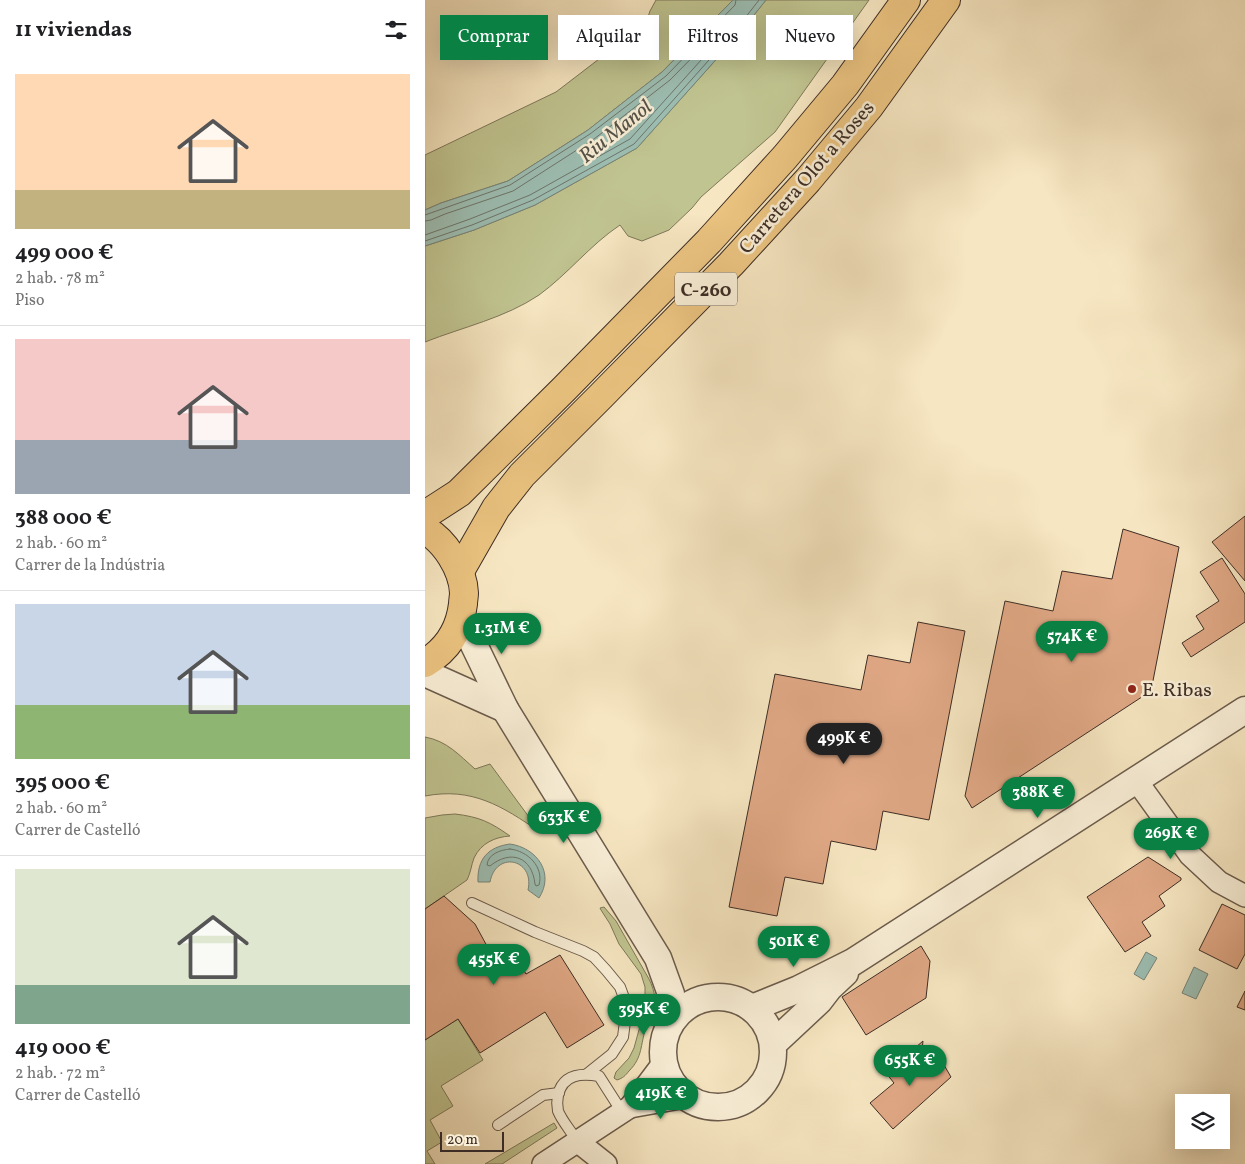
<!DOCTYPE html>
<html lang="es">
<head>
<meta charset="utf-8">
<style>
  :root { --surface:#fff; --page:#f2f2f2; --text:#202124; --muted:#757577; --line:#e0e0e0; --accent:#0b8043 }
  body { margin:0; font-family:Vollkorn,serif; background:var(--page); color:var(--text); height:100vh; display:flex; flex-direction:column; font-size:19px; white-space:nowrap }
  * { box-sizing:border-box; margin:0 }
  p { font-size:16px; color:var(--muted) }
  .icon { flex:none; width:28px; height:28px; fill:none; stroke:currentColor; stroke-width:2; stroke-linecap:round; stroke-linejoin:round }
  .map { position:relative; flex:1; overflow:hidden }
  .drawer { display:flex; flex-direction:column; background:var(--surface); width:425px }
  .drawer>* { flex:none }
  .guide { position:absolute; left:15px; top:15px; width:475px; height:45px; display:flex; gap:10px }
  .fabs { position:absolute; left:750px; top:1094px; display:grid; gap:10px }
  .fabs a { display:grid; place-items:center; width:55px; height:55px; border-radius:0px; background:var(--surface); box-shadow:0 5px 20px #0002; font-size:25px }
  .scale { position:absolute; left:15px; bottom:12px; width:64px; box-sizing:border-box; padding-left:5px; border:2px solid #3d2d25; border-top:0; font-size:14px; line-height:18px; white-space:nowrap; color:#3d2d25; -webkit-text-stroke:4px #f9efd7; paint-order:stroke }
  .price { position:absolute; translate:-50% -42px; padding:0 11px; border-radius:18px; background:var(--accent); color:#fff; font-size:16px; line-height:32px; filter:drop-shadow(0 1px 2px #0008) }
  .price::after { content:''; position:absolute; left:50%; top:30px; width:15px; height:11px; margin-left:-8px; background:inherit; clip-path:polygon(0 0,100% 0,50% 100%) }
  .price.current { background:#222; color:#fff }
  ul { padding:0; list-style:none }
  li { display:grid; align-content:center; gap:10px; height:265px; padding:0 15px }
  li+li { border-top:1px solid var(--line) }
  li span { display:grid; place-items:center; height:155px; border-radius:0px; color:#555 }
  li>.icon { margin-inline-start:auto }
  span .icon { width:90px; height:90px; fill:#fffc; stroke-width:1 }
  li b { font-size:21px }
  h2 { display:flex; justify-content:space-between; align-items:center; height:60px; padding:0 15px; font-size:21px }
  .pill { padding:0 18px; border-radius:0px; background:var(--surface); box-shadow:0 5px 20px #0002; font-size:18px; line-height:45px }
  .pill.current { background:var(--accent); color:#fff }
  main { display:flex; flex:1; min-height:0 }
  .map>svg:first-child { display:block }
  .green { fill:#c0c490; stroke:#7e785a }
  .water { fill:#9dbfb4; stroke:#77857b }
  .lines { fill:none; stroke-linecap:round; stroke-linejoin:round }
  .shore { stroke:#6d766c; stroke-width:1 }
  .building { fill:#e0a885; stroke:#3d2d25 }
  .service-casing { stroke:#6b5b4c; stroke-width:12 }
  .minor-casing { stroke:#6b5b4c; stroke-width:24 }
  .tertiary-casing { stroke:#6b5b4c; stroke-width:29 }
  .trunk-casing { stroke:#3d2d25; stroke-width:30 }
  .service { stroke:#f9efd7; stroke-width:10 }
  .minor { stroke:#f9efd7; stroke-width:21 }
  .tertiary { stroke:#f9efd7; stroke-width:26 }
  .trunk { stroke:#ebc380; stroke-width:28 }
  .poi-dot { fill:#8f2418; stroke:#f9efd7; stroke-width:2 }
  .labels { text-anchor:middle; stroke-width:5; stroke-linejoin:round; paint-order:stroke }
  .shield { fill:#f9efd7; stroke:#75675a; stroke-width:1 }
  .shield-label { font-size:19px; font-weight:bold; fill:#3d2d25 }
  .street-label { font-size:20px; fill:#3d2d25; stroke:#f9efd7 }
  .poi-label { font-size:20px; fill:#3d2d25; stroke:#f9efd7; text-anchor:start }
  .water-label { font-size:21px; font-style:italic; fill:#555249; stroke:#f9efd7 }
</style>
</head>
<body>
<main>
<section class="drawer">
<h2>11 viviendas<svg class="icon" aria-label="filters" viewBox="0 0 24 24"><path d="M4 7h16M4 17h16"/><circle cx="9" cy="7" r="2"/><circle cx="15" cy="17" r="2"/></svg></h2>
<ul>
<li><span style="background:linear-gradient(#ffd9b3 75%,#c2b280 0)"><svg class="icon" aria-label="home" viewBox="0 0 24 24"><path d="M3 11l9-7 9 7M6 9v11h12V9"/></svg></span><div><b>499 000 €</b><p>2 hab. · 78 m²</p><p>Piso</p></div></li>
<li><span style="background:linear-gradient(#f6c9c9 65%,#9aa5b1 0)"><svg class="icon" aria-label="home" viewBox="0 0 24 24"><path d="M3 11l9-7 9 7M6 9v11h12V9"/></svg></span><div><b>388 000 €</b><p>2 hab. · 60 m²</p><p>Carrer de la Indústria</p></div></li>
<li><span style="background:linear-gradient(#c9d6e8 65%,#8fb573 0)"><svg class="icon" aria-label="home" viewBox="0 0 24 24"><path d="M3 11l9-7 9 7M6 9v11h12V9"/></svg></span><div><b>395 000 €</b><p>2 hab. · 60 m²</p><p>Carrer de Castelló</p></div></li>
<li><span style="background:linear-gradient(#dfe7d0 75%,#7fa58c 0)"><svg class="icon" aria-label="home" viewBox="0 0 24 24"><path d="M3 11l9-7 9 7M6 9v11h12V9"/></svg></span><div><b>419 000 €</b><p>2 hab. · 72 m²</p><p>Carrer de Castelló</p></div></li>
</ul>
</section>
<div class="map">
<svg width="820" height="1164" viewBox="0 0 820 1164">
  <rect width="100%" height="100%" fill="#f6e6c1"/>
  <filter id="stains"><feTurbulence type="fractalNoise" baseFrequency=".004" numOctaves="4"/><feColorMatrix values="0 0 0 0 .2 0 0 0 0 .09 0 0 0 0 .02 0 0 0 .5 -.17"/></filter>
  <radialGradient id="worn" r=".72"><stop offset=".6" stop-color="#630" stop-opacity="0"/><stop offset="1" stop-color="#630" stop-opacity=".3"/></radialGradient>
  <g class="green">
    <path d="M 231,0 L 308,0 L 237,72 L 163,130 L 83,181 L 16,203 L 0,210 L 0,155 L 131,92 L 221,23 L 225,11 Z"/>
    <path d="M 341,0 L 444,0 L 350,132 L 276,197 L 267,208 L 244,230 L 217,241 L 203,236 L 195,225 C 165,245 143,274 114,295 C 80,318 38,327 0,342 L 0,246 L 49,230 L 110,205 L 212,148 L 313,35 Z"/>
    <path d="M 0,737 C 22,741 34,755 50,769 L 65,764 L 115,832 C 77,806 47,787 0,796 Z"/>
    <path d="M 30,814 C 55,817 65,822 85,836 C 70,837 56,843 49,858 C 46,866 46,872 42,880 L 0,909 L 0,818 L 17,815 Z"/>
    <path d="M 179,907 L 191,921 L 224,979 C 227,985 229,991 230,998 C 231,1009 224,1018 221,1028 C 215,1045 218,1057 204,1071 C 200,1076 198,1078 192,1080 L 189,1078 L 191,1072 L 204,1058 L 209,1048 L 220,1008 L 220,987 L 216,974 L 194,944 L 185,924 L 176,910 L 175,908 Z"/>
    <path d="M 33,1019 L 58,1060 L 16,1086 L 28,1106 L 5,1120 L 17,1142 L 2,1151 L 10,1164 L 0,1164 L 0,1040 Z"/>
    <path d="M 129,1123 L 132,1128 L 77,1164 L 60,1164 Z"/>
  </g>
  <g class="water">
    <path d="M 308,0 L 341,0 L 313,35 L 212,148 L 110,205 L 49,230 L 0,246 L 0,210 L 16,203 L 83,181 L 163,130 L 237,72 Z"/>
    <path d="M 85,844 C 112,848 130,873 114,898 L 103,890 C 110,859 71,850 65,882 L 53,882 C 52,859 63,847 85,844 Z"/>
    <path d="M 721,952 L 732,958 L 719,980 L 709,974 Z"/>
    <path d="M 769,967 L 783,974 L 771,999 L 757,993 Z"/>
  </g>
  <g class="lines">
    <g class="shore">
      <path d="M 204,121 L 207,121 L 208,124 L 200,133 L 189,139 L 186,138 L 186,135 Z"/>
      <path d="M 0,215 L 85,185 L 165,134 L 241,76 L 310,5 L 311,0"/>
      <path d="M 0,221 L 6,220 L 20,214 L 88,191 L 169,139 L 245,80 L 305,19 L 307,18 L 309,19 L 309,22 L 304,29 L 205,139 L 105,195 L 45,219 L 0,235"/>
      <path d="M 0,241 L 47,225 L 108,200 L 209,144 L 309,32 L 334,0"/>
      <path d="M 85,849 C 103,851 119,867 114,885 L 111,886 L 110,884 C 107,857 86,849 65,866 L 62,865 C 63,854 75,850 85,849 Z"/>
    </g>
  </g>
  <g class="building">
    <path d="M 820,516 L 820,581 L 787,542 Z"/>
    <path d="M 698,529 L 754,547 L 726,691 L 547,808 L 540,796 L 580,601 L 628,611 L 637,571 L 687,579 Z"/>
    <path d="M 797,558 L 820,594 L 820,622 L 766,657 L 757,643 L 779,629 L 771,616 L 794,601 L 775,572 Z"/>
    <path d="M 493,622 L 540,631 L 504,820 L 458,811 L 451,850 L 406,841 L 398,884 L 360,877 L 352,916 L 304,907 L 350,674 L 436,690 L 443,655 L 485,663 Z"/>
    <path d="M 723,857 L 756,878 L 756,880 L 734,896 L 740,906 L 717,922 L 726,936 L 700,952 L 662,897 Z"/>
    <path d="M 19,896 L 50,924 L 69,959 L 87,949 L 101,974 L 135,955 L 179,1025 L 142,1048 L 120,1012 L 55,1053 L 33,1019 L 0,1040 L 0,909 Z"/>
    <path d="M 797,904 L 820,915 L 820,954 L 812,969 L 774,950 Z"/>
    <path d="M 496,946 L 505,961 L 501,998 L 441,1035 L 417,997 Z"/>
    <path d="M 820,991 L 820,1010 L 812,1007 Z"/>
    <path d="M 498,1041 L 496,1059 L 519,1065 L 526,1077 L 468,1129 L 445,1103 L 469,1083 L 461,1073 Z"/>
  </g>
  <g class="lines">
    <g class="service-casing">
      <g id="service">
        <path d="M 47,903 L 110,932 L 158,951 L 169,957 L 181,970 L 195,987 L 202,1006 L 198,1037 L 187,1054 L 162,1074"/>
        <path d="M 73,1125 L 118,1095 L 134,1093"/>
        <path d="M 152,1141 C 146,1131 137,1121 133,1111 C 132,1106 132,1100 133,1095 C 138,1074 156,1073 174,1076 L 197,1112"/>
      </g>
    </g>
    <g class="minor-casing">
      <g id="minor">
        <path d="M 711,780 L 765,855 L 794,882 L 820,896"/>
        <path d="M 205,1107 L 261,1097"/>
        <path d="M 152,1141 L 181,1164"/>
        <path d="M 118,1164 L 205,1107 L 239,1062"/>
      </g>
    </g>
    <g class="tertiary-casing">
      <g id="tertiary">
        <path d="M 36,618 L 80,709 L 233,958 L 246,994 L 247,1021"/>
        <path d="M 0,673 L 80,709"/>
        <circle cx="293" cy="1052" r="55"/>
        <path d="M 327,1008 L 374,989 L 428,962 L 820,710"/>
        <path d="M 348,1044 L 394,1001 L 404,988 L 420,973"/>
      </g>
    </g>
    <g class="trunk-casing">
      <g id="trunk">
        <path d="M 0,515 L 34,493 L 139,389 L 284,241 L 360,157 L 420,85 L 481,0"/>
        <path d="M 0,530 C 20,541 38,569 39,593 C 39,596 38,601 38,604 C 35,630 22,650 0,663"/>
        <path d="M 35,571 L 71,508 L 97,475 L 175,397 L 306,264 L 383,180 L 444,107 L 521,0"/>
      </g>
    </g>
    <use href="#service" class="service"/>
    <use href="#minor" class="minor"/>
    <use href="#tertiary" class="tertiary"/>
    <use href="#trunk" class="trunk"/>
  </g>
  <circle class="poi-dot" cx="707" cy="689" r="5"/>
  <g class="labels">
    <rect class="shield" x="250" y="272.5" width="62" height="33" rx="4"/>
    <g class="shield-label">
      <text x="281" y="296">C-260</text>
    </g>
    <g class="street-label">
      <text transform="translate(381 177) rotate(-49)" y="7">Carretera Olot a Roses</text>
    </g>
    <g class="poi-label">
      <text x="717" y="696">E. Ribas</text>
    </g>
    <g class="water-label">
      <text transform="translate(190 131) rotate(-39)" y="7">Riu Manol</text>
    </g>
  </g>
  <rect width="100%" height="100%" filter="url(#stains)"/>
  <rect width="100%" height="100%" fill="url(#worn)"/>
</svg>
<div class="fabs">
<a><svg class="icon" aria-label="layers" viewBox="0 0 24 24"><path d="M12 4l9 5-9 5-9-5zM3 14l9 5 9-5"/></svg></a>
</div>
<div class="scale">20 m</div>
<b class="price" style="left:77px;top:655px">1.31M €</b>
<b class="price" style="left:647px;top:663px">574K €</b>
<b class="price current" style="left:419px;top:765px">499K €</b>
<b class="price" style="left:613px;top:819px">388K €</b>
<b class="price" style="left:139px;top:844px">633K €</b>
<b class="price" style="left:746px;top:860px">269K €</b>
<b class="price" style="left:369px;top:968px">501K €</b>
<b class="price" style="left:69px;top:986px">455K €</b>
<b class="price" style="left:219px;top:1036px">395K €</b>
<b class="price" style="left:485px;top:1087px">655K €</b>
<b class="price" style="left:236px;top:1120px">419K €</b>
<div class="guide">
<a class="pill current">Comprar</a>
<a class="pill">Alquilar</a>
<a class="pill">Filtros</a>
<a class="pill">Nuevo</a>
</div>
</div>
</main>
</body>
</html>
